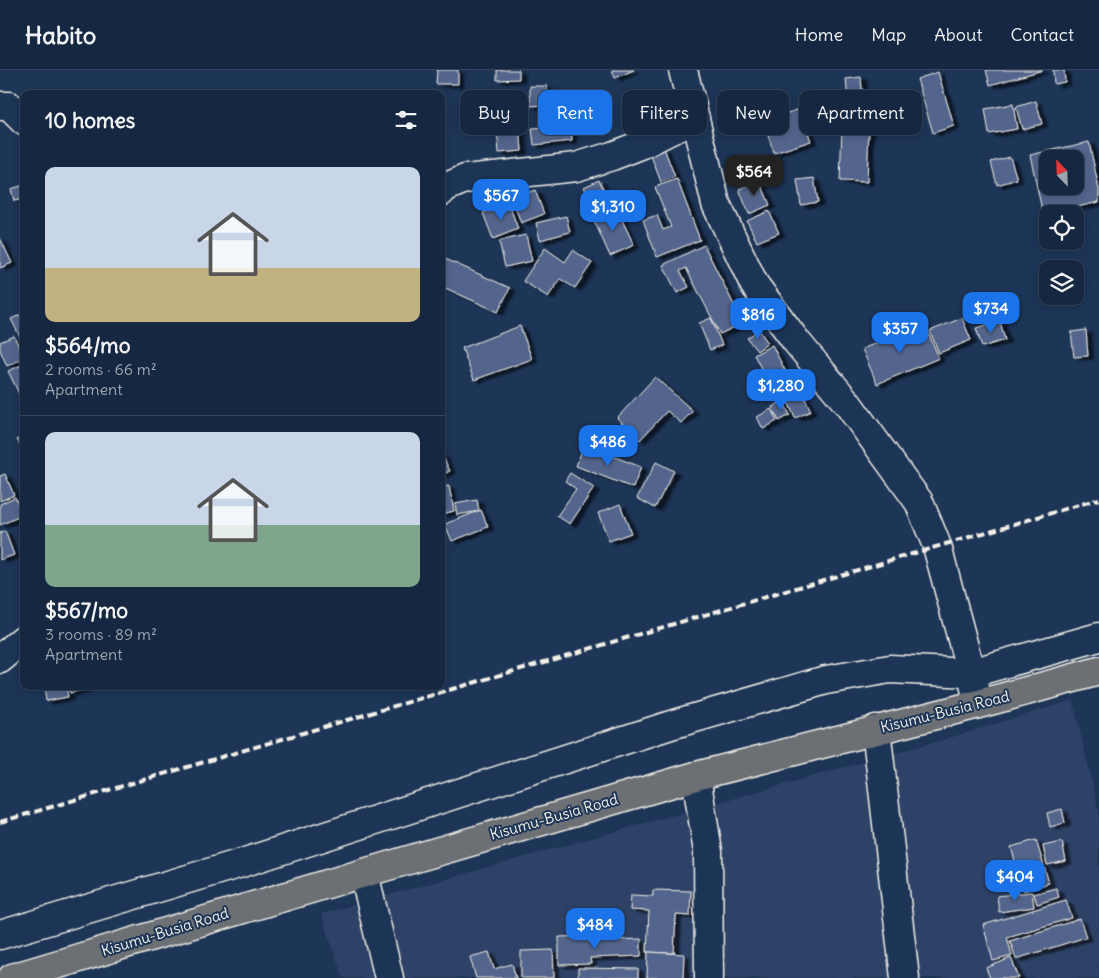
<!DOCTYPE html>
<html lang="en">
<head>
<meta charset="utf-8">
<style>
  :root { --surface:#162841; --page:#23344c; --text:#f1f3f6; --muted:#9ea6b1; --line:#35445a; --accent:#1a73e8 }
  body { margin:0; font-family:Delius,sans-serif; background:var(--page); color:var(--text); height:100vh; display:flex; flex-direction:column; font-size:19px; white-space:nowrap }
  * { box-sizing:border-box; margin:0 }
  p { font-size:16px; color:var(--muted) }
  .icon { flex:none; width:28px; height:28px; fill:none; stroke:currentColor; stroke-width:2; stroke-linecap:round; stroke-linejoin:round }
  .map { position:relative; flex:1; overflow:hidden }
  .details { position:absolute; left:20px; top:20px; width:425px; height:600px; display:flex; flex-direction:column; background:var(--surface); border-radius:10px; box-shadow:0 2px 8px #0003,0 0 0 1px var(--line) }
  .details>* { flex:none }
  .hud { position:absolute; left:460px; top:20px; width:475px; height:45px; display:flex; gap:10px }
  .needle { width:32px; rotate:337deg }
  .buttons { position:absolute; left:1039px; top:80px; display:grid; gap:10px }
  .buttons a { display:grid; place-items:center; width:45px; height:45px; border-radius:10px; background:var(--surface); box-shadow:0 2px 8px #0003,0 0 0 1px var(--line); font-size:25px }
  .price { position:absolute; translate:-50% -42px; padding:0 11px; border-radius:10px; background:var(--accent); color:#fff; font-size:16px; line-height:32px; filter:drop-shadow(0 1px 2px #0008) }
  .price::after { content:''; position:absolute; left:50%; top:30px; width:15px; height:11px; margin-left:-8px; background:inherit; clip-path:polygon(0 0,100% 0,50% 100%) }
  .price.on { background:#222; color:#fff }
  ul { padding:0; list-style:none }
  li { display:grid; align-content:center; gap:10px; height:265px; padding:0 25px }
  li+li { border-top:1px solid var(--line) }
  li span { display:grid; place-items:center; height:155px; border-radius:10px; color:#555 }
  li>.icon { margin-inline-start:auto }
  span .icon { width:90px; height:90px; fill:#fffc; stroke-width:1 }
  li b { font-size:21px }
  h2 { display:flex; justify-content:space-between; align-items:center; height:60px; padding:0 25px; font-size:21px }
  .tag { padding:0 18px; border-radius:10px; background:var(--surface); box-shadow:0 2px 8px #0003,0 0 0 1px var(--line); font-size:18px; line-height:45px }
  .tag.on { background:var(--accent); color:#fff }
  header { display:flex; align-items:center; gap:30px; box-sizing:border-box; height:70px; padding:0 25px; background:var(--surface); border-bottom:1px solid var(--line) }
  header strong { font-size:24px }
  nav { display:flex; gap:28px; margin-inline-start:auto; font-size:18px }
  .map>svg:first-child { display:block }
  .built { fill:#2d4367 }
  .building { fill:#53658c; stroke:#f4f1e8; fill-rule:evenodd; filter:url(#shadow) }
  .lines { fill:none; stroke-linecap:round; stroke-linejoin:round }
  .minor-casing { stroke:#f4f1e8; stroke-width:31 }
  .highway-casing { stroke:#f4f1e8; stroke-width:31 }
  .minor { stroke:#1d3557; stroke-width:28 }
  .highway { stroke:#6c6f75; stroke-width:28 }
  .rail { stroke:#f4f1e8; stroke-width:4; stroke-dasharray:8 4; stroke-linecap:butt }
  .labels { text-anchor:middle; stroke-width:4; stroke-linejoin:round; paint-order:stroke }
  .street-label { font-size:15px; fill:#f4f1e8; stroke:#1d3557 }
</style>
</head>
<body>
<header>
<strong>Habito</strong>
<nav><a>Home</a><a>Map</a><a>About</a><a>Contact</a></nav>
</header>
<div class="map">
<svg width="1099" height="908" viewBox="0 0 1099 908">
  <defs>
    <filter id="shadow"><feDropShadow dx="5.5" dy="3" stdDeviation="1" flood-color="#0009"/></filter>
  </defs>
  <rect width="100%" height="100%" fill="#1d3557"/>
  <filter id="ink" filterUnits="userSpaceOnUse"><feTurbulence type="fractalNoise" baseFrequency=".02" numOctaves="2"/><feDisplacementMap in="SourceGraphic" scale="10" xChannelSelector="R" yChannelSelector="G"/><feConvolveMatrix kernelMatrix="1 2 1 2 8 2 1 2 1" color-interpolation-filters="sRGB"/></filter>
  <g filter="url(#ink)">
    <path class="built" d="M 1073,630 L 1099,742 L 1099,908 L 343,908 L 321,844 L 946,669 Z"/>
    <g class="building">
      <path d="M 437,0 L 458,0 L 458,14 L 436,14 Z"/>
      <path d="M 497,0 L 519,0 L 519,9 L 497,10 Z"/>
      <path d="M 612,0 L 634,0 L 615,8 Z"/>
      <path d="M 986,0 L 1043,0 L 990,15 Z"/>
      <path d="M 1053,0 L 1064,0 L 1065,12 L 1054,14 Z"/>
      <path d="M 938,2 L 954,56 L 933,63 L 917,9 Z"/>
      <path d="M 861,7 L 863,31 L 848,32 L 846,9 Z"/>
      <path d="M 530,16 L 547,16 L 547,35 L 530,36 Z"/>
      <path d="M 517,21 L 522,81 L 499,83 L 494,23 Z"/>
      <path d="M 567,23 L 572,71 L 534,75 L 532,59 L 551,58 L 548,25 Z"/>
      <path d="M 646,26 L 648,38 L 632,41 L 630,29 Z"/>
      <path d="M 1036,31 L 1042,54 L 1022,59 L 1016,37 Z"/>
      <path d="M 1013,34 L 1017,59 L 989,64 L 985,39 Z"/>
      <path d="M 800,39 L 811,71 L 774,83 L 763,51 Z"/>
      <path d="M 842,56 L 869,58 L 867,112 L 840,111 Z"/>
      <path d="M 1089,72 L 1099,119 L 1099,132 L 1043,145 L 1030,85 ZM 1048,89 L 1075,89 L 1075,116 L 1048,116 Z"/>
      <path d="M 664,78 L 675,107 L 661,112 L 650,83 Z"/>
      <path d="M 1010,87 L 1017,109 L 997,115 L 991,92 Z"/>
      <path d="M 814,108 L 818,132 L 801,135 L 797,110 Z"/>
      <path d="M 677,109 L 700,170 L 657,187 L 643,150 L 657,145 L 663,160 L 671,157 L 655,117 Z"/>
      <path d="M 599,110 L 605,122 L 590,129 L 584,117 Z"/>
      <path d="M 760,111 L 770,135 L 749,144 L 739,119 Z"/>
      <path d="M 24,115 L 24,129 L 14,131 L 11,119 Z"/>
      <path d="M 535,120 L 544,144 L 521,153 L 512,129 Z"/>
      <path d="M 509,134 L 518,159 L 493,169 L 483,143 Z"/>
      <path d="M 616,137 L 634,175 L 610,186 L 593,148 Z"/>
      <path d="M 769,141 L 779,163 L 757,172 L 747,151 Z"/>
      <path d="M 566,146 L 570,162 L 540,170 L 536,153 Z"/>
      <path d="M 526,165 L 532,191 L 505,197 L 499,171 Z"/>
      <path d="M 0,168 L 12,193 L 0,198 Z"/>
      <path d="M 704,175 L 743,253 L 720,264 L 686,198 L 680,201 L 689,217 L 677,223 L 663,195 Z"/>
      <path d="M 545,178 L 565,192 L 573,180 L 592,193 L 575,218 L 560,209 L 548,227 L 523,211 Z"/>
      <path d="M 441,187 L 510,218 L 498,242 L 441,216 Z"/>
      <path d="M 24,243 L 24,275 L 11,249 Z"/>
      <path d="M 711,248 L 722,275 L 710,280 L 699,253 Z"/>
      <path d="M 962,248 L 971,270 L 939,283 L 930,261 Z"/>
      <path d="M 1000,251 L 1005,270 L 982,277 L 976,258 Z"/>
      <path d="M 924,253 L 939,288 L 877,314 L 862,279 Z"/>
      <path d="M 520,256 L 532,289 L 474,310 L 462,278 Z"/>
      <path d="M 759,260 L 768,273 L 757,281 L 747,268 Z"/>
      <path d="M 1086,260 L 1088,286 L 1074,287 L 1071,262 Z"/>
      <path d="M 14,266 L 24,288 L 7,296 L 0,280 L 0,272 Z"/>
      <path d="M 772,275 L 787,304 L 769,313 L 754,285 Z"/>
      <path d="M 24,294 L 24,334 L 8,301 Z"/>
      <path d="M 655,307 L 693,341 L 681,353 L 667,341 L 640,370 L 617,348 Z"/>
      <path d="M 796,309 L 811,341 L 795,348 L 781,316 Z"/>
      <path d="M 783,331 L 790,345 L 779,351 L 772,337 Z"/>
      <path d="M 771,339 L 777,351 L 763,359 L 757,347 Z"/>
      <path d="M 24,365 L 24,379 L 17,370 Z"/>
      <path d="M 584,375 L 641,397 L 633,418 L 576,396 Z"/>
      <path d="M 441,383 L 450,401 L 441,405 Z"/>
      <path d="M 656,392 L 674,401 L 655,438 L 637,428 Z"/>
      <path d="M 570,403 L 594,418 L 570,454 L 557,446 L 576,419 L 565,411 Z"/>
      <path d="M 5,404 L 14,425 L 0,431 L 0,406 Z"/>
      <path d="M 449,416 L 454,441 L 442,444 L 441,417 Z"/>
      <path d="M 15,427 L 23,445 L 0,455 L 0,434 Z"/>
      <path d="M 477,430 L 479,441 L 457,445 L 455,434 Z"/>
      <path d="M 620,434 L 631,463 L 609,471 L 598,443 Z"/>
      <path d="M 481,440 L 488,457 L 452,471 L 445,454 Z"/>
      <path d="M 5,461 L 14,485 L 0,490 L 0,463 Z"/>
      <path d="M 44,616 L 66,616 L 68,627 L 46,631 Z"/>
      <path d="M 68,616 L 87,616 L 87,619 L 70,623 Z"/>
      <path d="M 1062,739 L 1065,753 L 1050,757 L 1047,743 Z"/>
      <path d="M 1036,770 L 1049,813 L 1024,821 L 1011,777 Z"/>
      <path d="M 1062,772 L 1066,791 L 1047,795 L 1043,776 Z"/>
      <path d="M 1056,818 L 1059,827 L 1037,834 L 1034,824 Z"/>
      <path d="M 653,820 L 691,821 L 690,846 L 676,845 L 674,883 L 647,882 L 649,841 L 630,840 L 631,825 L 653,826 Z"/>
      <path d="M 1032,822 L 1034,837 L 999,842 L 997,826 Z"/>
      <path d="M 1066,830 L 1072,848 L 1007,867 L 1012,886 L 993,891 L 983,855 Z"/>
      <path d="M 1080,849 L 1086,867 L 1016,889 L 1010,871 Z"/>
      <path d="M 588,866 L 588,871 L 641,869 L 641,886 L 590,888 L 591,894 L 559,895 L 559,867 Z"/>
      <path d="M 553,880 L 554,908 L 521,908 L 521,881 Z"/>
      <path d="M 489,882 L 494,899 L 512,894 L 516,908 L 476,908 L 470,887 Z"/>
      <path d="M 648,882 L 684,884 L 683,908 L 647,908 Z"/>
      <path d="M 1011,888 L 1019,908 L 990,908 L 986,898 Z"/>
      <path d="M 578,898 L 638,899 L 638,908 L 578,908 Z"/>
    </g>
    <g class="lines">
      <g class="minor-casing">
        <g id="minor">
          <path d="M 683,0 L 716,134 L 754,214 L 796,271 L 848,334 L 919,432 L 937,476 L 975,618"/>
          <path d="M 0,36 L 9,36 L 24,51"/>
          <path d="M 441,122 L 444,118 L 465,109 L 576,97 L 612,86 L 643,74 L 695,48"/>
          <path d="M 0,589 L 24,569"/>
          <path d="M 876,659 L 905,908"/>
          <path d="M 696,706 L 708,782 L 709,908"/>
          <path d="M 364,803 L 389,908"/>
          <path d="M 0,865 L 245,792 L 674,654 L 826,610 L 890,599 L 971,603 L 1099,567"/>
        </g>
      </g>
      <g class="highway-casing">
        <path id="highway" d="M 12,908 L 364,803 L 696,706 L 979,634 L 1099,601"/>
      </g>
      <use href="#minor" class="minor"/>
      <use href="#highway" class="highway"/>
      <path class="rail" d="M 0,752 L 1099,429"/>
    </g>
  </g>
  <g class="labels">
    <g class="street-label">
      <text transform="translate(945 642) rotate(-14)" y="5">Kisumu-Busia Road</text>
      <text transform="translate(554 747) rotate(-16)" y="5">Kisumu-Busia Road</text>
      <text transform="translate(165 862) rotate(-17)" y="5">Kisumu-Busia Road</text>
    </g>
  </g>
</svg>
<div class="buttons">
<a><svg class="needle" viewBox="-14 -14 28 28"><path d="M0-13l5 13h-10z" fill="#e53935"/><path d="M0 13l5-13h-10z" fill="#9ea6b1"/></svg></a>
<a><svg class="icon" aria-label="locate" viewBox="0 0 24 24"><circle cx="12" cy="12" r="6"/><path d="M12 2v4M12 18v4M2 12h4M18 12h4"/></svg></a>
<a><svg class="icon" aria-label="layers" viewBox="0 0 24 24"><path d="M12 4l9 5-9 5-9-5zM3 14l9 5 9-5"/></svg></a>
</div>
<b class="price on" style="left:754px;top:127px">$564</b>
<b class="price" style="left:501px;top:151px">$567</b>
<b class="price" style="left:613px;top:162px">$1,310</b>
<b class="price" style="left:991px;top:264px">$734</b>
<b class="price" style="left:758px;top:270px">$816</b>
<b class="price" style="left:900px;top:284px">$357</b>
<b class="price" style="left:781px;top:341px">$1,280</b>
<b class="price" style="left:608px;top:397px">$486</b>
<b class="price" style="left:1015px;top:832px">$404</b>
<b class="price" style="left:595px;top:880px">$484</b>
<div class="hud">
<a class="tag">Buy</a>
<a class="tag on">Rent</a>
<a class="tag">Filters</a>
<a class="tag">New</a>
<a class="tag">Apartment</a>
</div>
<section class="details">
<h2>10 homes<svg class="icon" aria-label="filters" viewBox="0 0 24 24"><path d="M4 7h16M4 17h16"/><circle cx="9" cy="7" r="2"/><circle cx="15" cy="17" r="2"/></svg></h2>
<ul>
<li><span style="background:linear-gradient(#c9d6e8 65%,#c2b280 0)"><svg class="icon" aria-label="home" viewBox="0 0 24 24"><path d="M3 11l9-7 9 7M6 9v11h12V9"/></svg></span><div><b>$564/mo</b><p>2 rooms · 66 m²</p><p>Apartment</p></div></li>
<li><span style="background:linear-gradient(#c9d6e8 60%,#7fa58c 0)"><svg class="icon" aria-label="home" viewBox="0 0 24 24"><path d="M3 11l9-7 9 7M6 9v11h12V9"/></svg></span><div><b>$567/mo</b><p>3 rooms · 89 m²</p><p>Apartment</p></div></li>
</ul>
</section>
</div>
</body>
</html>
